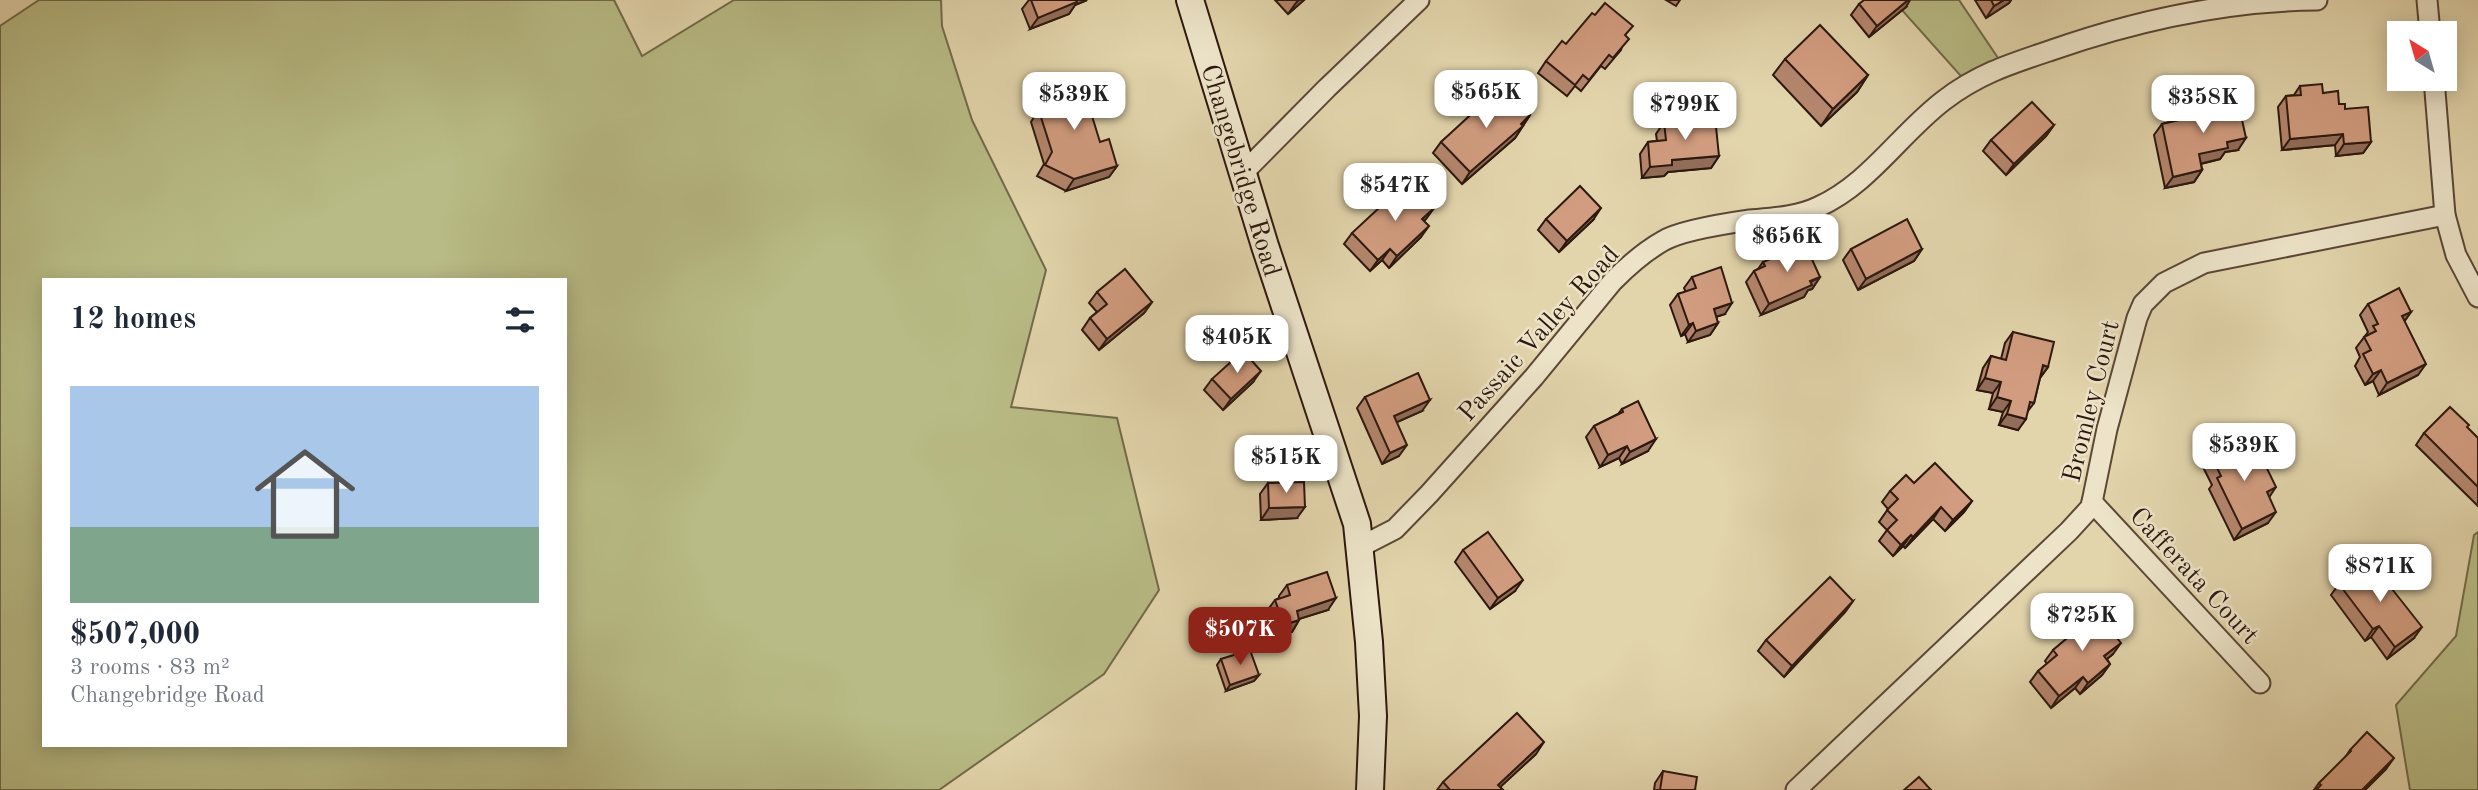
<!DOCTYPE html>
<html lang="en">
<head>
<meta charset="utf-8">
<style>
  :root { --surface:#fff; --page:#f2f2f3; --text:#1f2937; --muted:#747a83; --line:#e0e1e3; --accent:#8f2418 }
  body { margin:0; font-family:"Old Standard TT",serif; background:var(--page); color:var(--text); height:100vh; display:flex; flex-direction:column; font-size:26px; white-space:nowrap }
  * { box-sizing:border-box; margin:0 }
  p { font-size:23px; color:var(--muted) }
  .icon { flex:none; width:38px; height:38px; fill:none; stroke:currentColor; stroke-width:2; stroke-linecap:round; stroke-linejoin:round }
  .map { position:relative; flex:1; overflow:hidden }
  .side { position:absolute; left:42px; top:278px; width:525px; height:469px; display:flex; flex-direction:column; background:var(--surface); border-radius:0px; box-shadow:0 4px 18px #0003 }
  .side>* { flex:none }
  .needle { width:46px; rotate:323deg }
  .tools { position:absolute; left:2387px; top:21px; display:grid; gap:14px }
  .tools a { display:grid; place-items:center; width:70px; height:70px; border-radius:0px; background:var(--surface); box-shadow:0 4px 18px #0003; font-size:35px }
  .price { position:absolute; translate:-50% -60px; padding:0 16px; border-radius:14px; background:#fff; color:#222; font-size:23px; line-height:46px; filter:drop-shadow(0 2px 4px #0008) }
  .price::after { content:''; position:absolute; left:50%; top:42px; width:21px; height:16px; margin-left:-10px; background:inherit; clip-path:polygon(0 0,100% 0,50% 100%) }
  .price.active { background:var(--accent); color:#fff }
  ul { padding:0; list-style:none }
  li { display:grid; align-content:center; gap:14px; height:371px; padding:0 28px }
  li+li { border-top:2px solid var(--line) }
  li span { display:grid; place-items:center; height:217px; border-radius:0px; color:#555 }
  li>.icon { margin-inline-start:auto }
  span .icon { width:126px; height:126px; fill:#fffc; stroke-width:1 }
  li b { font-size:30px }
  h2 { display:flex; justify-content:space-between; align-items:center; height:84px; padding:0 28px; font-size:30px }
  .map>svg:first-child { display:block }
  .green { fill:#b8bb85; stroke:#726a4a; stroke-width:2; fill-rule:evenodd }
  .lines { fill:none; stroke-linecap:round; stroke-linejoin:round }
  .minor-casing { stroke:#5a4736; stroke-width:23 }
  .secondary-casing { stroke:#2d180f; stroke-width:30 }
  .minor { stroke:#ece3c8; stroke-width:19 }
  .secondary { stroke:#ece3c8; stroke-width:26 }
  .wall { fill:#b4866d; stroke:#2d180f; stroke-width:2 }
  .shaded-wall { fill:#926d59; stroke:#2d180f; stroke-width:2 }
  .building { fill:#d19c7f; stroke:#2d180f; stroke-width:2 }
  .labels { text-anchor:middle; stroke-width:5; stroke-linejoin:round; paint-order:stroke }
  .street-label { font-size:26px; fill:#2d180f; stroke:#ece3c8 }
</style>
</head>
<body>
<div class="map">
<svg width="2478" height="790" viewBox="0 0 2478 790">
  <rect width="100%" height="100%" fill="#e2d4ab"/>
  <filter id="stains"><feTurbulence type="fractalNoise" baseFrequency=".00286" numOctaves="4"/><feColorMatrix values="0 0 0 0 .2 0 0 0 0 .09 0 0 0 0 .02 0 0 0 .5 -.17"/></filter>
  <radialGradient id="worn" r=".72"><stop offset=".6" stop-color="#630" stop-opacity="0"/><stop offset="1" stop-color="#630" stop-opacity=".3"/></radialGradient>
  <g class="green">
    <path d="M 39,0 L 614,0 L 642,56 L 734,0 L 941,0 L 942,26 L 972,120 L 1046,270 L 1011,407 L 1117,418 L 1159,590 L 1104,674 L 939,790 L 0,790 L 0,26 ZM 44,280 L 565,280 L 565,746 L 44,746 Z"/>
    <path d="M 1893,0 L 1959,0 L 2002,64 L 1968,84 Z"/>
    <path d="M 2478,532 L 2478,790 L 2410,790 L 2396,705 L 2456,636 L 2474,535 Z"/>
  </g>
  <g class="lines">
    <g class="minor-casing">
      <g id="minor">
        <path d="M 2427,0 L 2430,33"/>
        <path d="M 2434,79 L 2445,215 L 2456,255 L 2478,297"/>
        <path d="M 1243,173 L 1327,88 L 1419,0"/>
        <path d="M 2092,502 L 2260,683"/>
        <path d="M 1360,547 L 1395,529 L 1429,494 L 1534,377 L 1613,281 C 1628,266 1645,251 1663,241 C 1681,230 1729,223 1750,220 C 1773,218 1797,217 1818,207 C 1869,184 1899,135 1943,101 C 1978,74 2010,64 2052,50 C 2138,20 2226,1 2317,0"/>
        <path d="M 1796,790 L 2069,531 L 2091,507 L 2107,429 L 2137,318 L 2143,304 L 2164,283 L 2204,263 L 2445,215"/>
      </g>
    </g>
    <g class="secondary-casing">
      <path id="secondary" d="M 1190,0 L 1265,246 L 1357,524 L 1369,642 L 1373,716 L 1370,790"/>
    </g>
    <use href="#minor" class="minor"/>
    <use href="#secondary" class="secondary"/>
  </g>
  <g class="wall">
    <path d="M 1029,0 L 1087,0 L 1075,5 L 1069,14 L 1030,29 L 1022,9 Z"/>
    <path d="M 1275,0 L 1304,0 L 1288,14 Z"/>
    <path d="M 1666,0 L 1680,0 L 1676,6 Z"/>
    <path d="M 1975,0 L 2011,0 L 2009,3 L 1986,18 Z"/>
    <path d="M 1859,4 L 1906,7 L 1869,37 L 1851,15 Z"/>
    <path d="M 1625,36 L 1621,50 L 1605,69 L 1601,66 L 1581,91 L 1575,86 L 1567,96 L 1538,73 L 1546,61 L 1566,44 Z"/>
    <path d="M 1785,59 L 1868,75 L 1857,92 L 1821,126 L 1773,75 Z"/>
    <path d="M 2300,86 L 2323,93 L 2345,109 L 2371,142 L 2363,153 L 2336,156 L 2335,145 L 2282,150 L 2278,107 L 2286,96 L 2294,95 Z"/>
    <path d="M 1042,89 L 1100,142 L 1117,166 L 1109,177 L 1066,191 L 1037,176 L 1044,164 L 1031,122 L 1038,111 L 1034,100 Z"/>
    <path d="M 1493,97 L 1530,115 L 1515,138 L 1462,184 L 1433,153 L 1441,142 Z"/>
    <path d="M 2199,105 L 2238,150 L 2225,152 L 2220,159 L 2201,164 L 2202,170 L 2194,182 L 2165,188 L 2154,135 L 2162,124 L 2191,117 Z"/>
    <path d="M 1664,122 L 1719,156 L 1711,168 L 1668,172 L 1664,176 L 1642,178 L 1640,154 L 1648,142 L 1657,141 L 1656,134 Z"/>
    <path d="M 2054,125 L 2046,136 L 2006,175 L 1983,151 L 1991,140 Z"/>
    <path d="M 1434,208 L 1424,221 L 1421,237 L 1389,268 L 1382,260 L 1370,271 L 1344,244 L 1352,233 Z"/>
    <path d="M 1546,219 L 1593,220 L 1559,252 L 1538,230 Z"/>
    <path d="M 1851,249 L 1922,249 L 1914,261 L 1858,290 L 1843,260 Z"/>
    <path d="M 1763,262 L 1820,277 L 1812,289 L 1808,290 L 1804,297 L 1761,315 L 1746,282 L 1754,271 L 1758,269 Z"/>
    <path d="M 1692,277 L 1725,314 L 1716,317 L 1718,323 L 1710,335 L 1688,342 L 1685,334 L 1681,336 L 1670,305 L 1678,294 L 1686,292 L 1684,288 Z"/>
    <path d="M 1097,292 L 1152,302 L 1144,313 L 1099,350 L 1082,330 L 1090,318 L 1097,312 L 1089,303 Z"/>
    <path d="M 2368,304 L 2411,312 L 2404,322 L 2418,375 L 2379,395 L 2373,381 L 2365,385 L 2355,366 L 2360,357 L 2356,348 L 2368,332 L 2360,315 Z"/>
    <path d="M 2013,332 L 2048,367 L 2040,378 L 2034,403 L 2028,411 L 2018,430 L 1999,425 L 2003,412 L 1989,409 L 1993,393 L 1977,390 L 1983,368 L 1991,356 L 2001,359 L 2005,343 Z"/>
    <path d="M 1212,379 L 1253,382 L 1223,410 L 1204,390 Z"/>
    <path d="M 1365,397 L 1422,411 L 1397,422 L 1399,456 L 1382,464 L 1357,408 Z"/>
    <path d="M 1622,409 L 1648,451 L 1622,464 L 1619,458 L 1600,467 L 1586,437 L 1594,426 L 1618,414 Z"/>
    <path d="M 2467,428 L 2478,438 L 2478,506 L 2416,445 L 2424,433 Z"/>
    <path d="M 2210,453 L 2269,498 L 2268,523 L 2234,540 L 2209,489 L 2212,485 L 2202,465 Z"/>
    <path d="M 1268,483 L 1297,518 L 1261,520 L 1260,494 Z"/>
    <path d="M 1914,483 L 1972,501 L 1964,512 L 1945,531 L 1933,519 L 1905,548 L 1903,546 L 1893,556 L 1879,541 L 1887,530 L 1879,522 L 1888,509 L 1882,502 L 1890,491 Z"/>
    <path d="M 1463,550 L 1515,591 L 1490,609 L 1455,562 Z"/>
    <path d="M 2339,584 L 2414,638 L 2387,659 L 2371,637 L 2365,641 L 2331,595 Z"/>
    <path d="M 1287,585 L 1328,610 L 1299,619 L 1299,620 L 1292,632 L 1276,637 L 1267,611 L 1275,600 L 1279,598 L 1279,596 Z"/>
    <path d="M 1853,601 L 1845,612 L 1784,677 L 1758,651 L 1766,640 Z"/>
    <path d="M 2111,631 L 2113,654 L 2107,659 L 2110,664 L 2102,675 L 2080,694 L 2075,688 L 2051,708 L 2030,682 L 2038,671 L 2047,664 L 2045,661 L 2053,650 Z"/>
    <path d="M 1221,659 L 1259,675 L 1254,681 L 1226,691 L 1217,665 Z"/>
    <path d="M 2350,750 L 2386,769 L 2365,790 L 2314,790 L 2319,783 L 2344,759 Z"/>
    <path d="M 1536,754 L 1500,787 L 1503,790 L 1437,790 L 1443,782 Z"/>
    <path d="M 1663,771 L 1695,790 L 1654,790 L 1655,783 Z"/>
  </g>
  <g class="shaded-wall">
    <path d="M 1072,0 L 1087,0 L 1075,5 L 1069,14 L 1030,29 L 1038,18 Z"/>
    <path d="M 1299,0 L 1304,0 L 1288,14 L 1296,3 Z"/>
    <path d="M 1908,0 L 1910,0 L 1906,7 L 1869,37 L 1877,26 Z"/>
    <path d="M 2004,0 L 2011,0 L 2009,3 L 1986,18 L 1994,6 Z"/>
    <path d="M 1868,75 L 1857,92 L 1821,126 L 1833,109 Z"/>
    <path d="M 1530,115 L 1515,138 L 1462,184 L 1470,172 Z"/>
    <path d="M 2054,125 L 2046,136 L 2006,175 L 2014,164 Z"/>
    <path d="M 2343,134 L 2335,145 L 2282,150 L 2290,139 Z"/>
    <path d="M 2246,138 L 2238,150 L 2225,152 L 2220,159 L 2191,166 L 2199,154 L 2227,142 Z"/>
    <path d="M 2371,142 L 2363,153 L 2336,156 L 2344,144 Z"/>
    <path d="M 1719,156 L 1711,168 L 1668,172 L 1664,176 L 1642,178 L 1650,167 L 1672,160 Z"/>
    <path d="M 1117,166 L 1109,177 L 1066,191 L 1074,179 Z"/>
    <path d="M 2202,170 L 2194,182 L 2165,188 L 2173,177 Z"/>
    <path d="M 1434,208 L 1426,219 L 1414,230 L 1422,219 Z"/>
    <path d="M 1601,208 L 1593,220 L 1559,252 L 1567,241 Z"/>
    <path d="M 1429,226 L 1421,237 L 1389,268 L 1397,256 Z"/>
    <path d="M 1390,249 L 1382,260 L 1370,271 L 1378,260 Z"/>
    <path d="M 1922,249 L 1914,261 L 1858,290 L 1866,279 Z"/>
    <path d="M 1820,277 L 1812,289 L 1808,290 L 1804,297 L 1761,315 L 1769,304 Z"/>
    <path d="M 1152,302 L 1144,313 L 1099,350 L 1107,339 Z"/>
    <path d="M 1732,303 L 1725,314 L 1706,320 L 1714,309 Z"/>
    <path d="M 2411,312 L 2403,323 L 2402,316 Z"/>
    <path d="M 1693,323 L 1685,334 L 1681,336 L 1689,325 Z"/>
    <path d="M 1718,323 L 1710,335 L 1688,342 L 1696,331 Z"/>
    <path d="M 2426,364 L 2418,375 L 2379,395 L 2387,383 Z"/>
    <path d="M 2043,365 L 2048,367 L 2040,378 Z"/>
    <path d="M 2381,370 L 2373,381 L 2365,385 L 2373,374 Z"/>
    <path d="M 1261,371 L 1253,382 L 1223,410 L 1231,399 Z"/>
    <path d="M 1985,378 L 2001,382 L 1993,393 L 1977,390 Z"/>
    <path d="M 1997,397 L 2011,401 L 2003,412 L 1989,409 Z"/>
    <path d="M 1430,400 L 1422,411 L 1386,427 L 1394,416 Z"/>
    <path d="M 2007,414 L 2026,419 L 2018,430 L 1999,425 Z"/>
    <path d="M 1656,439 L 1648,451 L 1622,464 L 1630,452 Z"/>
    <path d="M 1407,445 L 1399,456 L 1382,464 L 1390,453 Z"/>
    <path d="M 1627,446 L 1619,458 L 1600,467 L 1608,455 Z"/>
    <path d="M 2276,487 L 2268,499 L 2267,492 Z"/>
    <path d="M 1972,501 L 1964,512 L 1945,531 L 1953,520 Z"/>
    <path d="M 1305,507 L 1297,518 L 1261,520 L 1269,508 Z"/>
    <path d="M 1941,507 L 1933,519 L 1905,548 L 1913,537 Z"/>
    <path d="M 2276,512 L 2268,523 L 2234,540 L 2242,529 Z"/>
    <path d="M 1911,535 L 1903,546 L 1893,556 L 1901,545 Z"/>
    <path d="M 1523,580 L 1515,591 L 1490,609 L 1498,598 Z"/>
    <path d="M 1336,598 L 1328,610 L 1289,622 L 1297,611 Z"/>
    <path d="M 1853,601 L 1845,612 L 1784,677 L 1792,666 Z"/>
    <path d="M 2120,619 L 2112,630 L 2101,640 L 2109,628 Z"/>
    <path d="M 1299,620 L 1292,632 L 1276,637 L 1284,625 Z"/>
    <path d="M 2379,626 L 2371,637 L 2365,641 L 2373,629 Z"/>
    <path d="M 2422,627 L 2414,638 L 2387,659 L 2395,647 Z"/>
    <path d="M 2121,643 L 2113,654 L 2096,668 L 2104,656 Z"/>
    <path d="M 2110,664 L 2102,675 L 2080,694 L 2088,683 Z"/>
    <path d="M 1259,675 L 1254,681 L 1226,691 L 1230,685 Z"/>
    <path d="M 2083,677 L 2075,688 L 2051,708 L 2059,696 Z"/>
    <path d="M 1544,742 L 1536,754 L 1497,790 L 1498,785 Z"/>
    <path d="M 2394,758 L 2386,769 L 2365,790 L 2362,790 Z"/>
  </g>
  <g class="building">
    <path d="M 1031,0 L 1076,0 L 1077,2 L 1038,18 Z"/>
    <path d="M 1864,0 L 1908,0 L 1877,26 L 1859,4 Z"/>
    <path d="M 1991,0 L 2004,0 L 1994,6 Z"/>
    <path d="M 1605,3 L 1633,26 L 1625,35 L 1629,39 L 1613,58 L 1609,55 L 1589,80 L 1583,75 L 1575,85 L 1546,61 L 1562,41 L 1566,44 L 1592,13 L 1595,15 Z"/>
    <path d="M 1820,25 L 1868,75 L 1833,109 L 1785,59 Z"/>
    <path d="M 1080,77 L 1100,142 L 1109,139 L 1117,166 L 1074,179 L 1045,165 L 1052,152 L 1039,111 L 1043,110 L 1042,105 L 1047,104 L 1042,89 Z"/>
    <path d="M 2322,84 L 2323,93 L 2338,91 L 2339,104 L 2345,104 L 2345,109 L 2368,107 L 2371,142 L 2344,144 L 2343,134 L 2290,139 L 2286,96 L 2301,95 L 2300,86 Z"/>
    <path d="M 1503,87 L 1530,115 L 1521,124 L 1523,126 L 1470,172 L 1441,142 L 1491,96 L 1493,97 Z"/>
    <path d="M 2237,97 L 2246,138 L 2227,142 L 2228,148 L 2199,154 L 2202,170 L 2173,177 L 2162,124 L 2201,115 L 2199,105 Z"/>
    <path d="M 2032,102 L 2054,125 L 2014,164 L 1991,140 Z"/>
    <path d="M 1715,117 L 1719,156 L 1672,160 L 1672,165 L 1650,167 L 1648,142 L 1666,140 L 1664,122 Z"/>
    <path d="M 1408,181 L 1434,208 L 1422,219 L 1429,226 L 1397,256 L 1390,249 L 1378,260 L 1352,233 Z"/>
    <path d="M 1580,186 L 1601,208 L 1567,241 L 1546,219 Z"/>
    <path d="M 1907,219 L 1922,249 L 1866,279 L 1851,249 Z"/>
    <path d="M 1805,244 L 1820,277 L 1810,281 L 1812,285 L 1769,304 L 1754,271 L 1765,266 L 1763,262 Z"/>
    <path d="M 1721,267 L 1732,303 L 1714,309 L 1718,323 L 1696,331 L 1693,323 L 1689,325 L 1678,294 L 1696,288 L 1692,277 Z"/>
    <path d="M 1125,269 L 1152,302 L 1107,339 L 1090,318 L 1107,304 L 1097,292 Z"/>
    <path d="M 2399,288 L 2411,312 L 2402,316 L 2426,364 L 2387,383 L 2381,370 L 2373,374 L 2363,354 L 2371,350 L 2364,337 L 2376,331 L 2373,326 L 2378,324 L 2368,304 Z"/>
    <path d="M 2013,332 L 2054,342 L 2048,367 L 2043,365 L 2034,403 L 2030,402 L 2026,419 L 2007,414 L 2011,401 L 1997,397 L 2001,382 L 1985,378 L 1991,356 L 2006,360 Z"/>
    <path d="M 1243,351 L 1261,371 L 1231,399 L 1212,379 Z"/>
    <path d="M 1418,373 L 1430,400 L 1394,416 L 1407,445 L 1390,453 L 1365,397 Z"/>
    <path d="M 1638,401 L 1656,439 L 1630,452 L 1627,446 L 1608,455 L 1594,426 L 1623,412 L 1622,409 Z"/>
    <path d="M 2450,407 L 2469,425 L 2467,427 L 2478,438 L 2478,487 L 2424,433 Z"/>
    <path d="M 2240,438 L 2251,461 L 2261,456 L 2276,487 L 2267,492 L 2276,512 L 2242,529 L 2217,478 L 2221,476 L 2210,453 Z"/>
    <path d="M 1935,463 L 1972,501 L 1953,520 L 1941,507 L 1913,537 L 1911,535 L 1901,545 L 1887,530 L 1897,520 L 1887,510 L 1898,499 L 1890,491 L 1906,475 L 1914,483 Z"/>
    <path d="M 1304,482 L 1305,507 L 1269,508 L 1268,483 Z"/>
    <path d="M 1488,532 L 1523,580 L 1498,598 L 1463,550 Z"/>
    <path d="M 2370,561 L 2422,627 L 2395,647 L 2379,626 L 2373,629 L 2339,584 Z"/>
    <path d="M 1327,572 L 1336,598 L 1297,611 L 1299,620 L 1284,625 L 1275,600 L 1290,595 L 1287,585 Z"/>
    <path d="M 1830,577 L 1853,601 L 1792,666 L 1766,640 Z"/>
    <path d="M 2110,607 L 2120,619 L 2109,628 L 2121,643 L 2104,656 L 2110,664 L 2088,683 L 2083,677 L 2059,696 L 2038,671 L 2057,655 L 2053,650 L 2097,613 L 2099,616 Z"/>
    <path d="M 1250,650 L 1259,675 L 1230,685 L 1221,659 Z"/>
    <path d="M 1517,713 L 1544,742 L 1498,785 L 1503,790 L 1450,790 L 1443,782 Z"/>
    <path d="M 2367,732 L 2394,758 L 2362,790 L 2316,790 L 2321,785 L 2319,783 L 2351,751 L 2350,750 Z"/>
    <path d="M 1663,771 L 1697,777 L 1695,790 L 1660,790 Z"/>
    <path d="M 1919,777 L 1931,790 L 1904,790 Z"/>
  </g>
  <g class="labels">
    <g class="street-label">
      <text transform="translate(1242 170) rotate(73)" y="9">Changebridge Road</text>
      <text transform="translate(1538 333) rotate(-48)" y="9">Passaic Valley Road</text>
      <text transform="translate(2090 401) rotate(-76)" y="9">Bromley Court</text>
      <text transform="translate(2195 575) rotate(47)" y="9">Cafferata Court</text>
    </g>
  </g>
  <rect width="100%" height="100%" filter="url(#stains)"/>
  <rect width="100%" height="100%" fill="url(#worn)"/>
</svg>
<div class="tools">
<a><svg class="needle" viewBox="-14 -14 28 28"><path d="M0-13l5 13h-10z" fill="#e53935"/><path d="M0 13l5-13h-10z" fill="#747a83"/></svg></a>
</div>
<b class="price" style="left:1486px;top:130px">$565K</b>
<b class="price" style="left:1074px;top:132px">$539K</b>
<b class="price" style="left:2203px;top:135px">$358K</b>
<b class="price" style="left:1685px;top:142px">$799K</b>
<b class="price" style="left:1395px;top:223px">$547K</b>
<b class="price" style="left:1787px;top:274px">$656K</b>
<b class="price" style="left:1237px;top:375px">$405K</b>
<b class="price" style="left:2244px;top:483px">$539K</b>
<b class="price" style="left:1286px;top:495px">$515K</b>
<b class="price" style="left:2380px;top:604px">$871K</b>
<b class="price" style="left:2082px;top:653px">$725K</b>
<b class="price active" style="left:1240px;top:667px">$507K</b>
<section class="side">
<h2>12 homes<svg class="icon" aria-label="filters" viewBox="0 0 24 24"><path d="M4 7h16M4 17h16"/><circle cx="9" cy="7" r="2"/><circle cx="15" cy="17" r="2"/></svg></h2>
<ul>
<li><span style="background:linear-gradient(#a9c7e8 65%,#7fa58c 0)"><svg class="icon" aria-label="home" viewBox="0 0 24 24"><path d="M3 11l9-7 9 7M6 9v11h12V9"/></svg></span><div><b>$507,000</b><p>3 rooms · 83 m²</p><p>Changebridge Road</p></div></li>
</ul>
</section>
</div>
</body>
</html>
